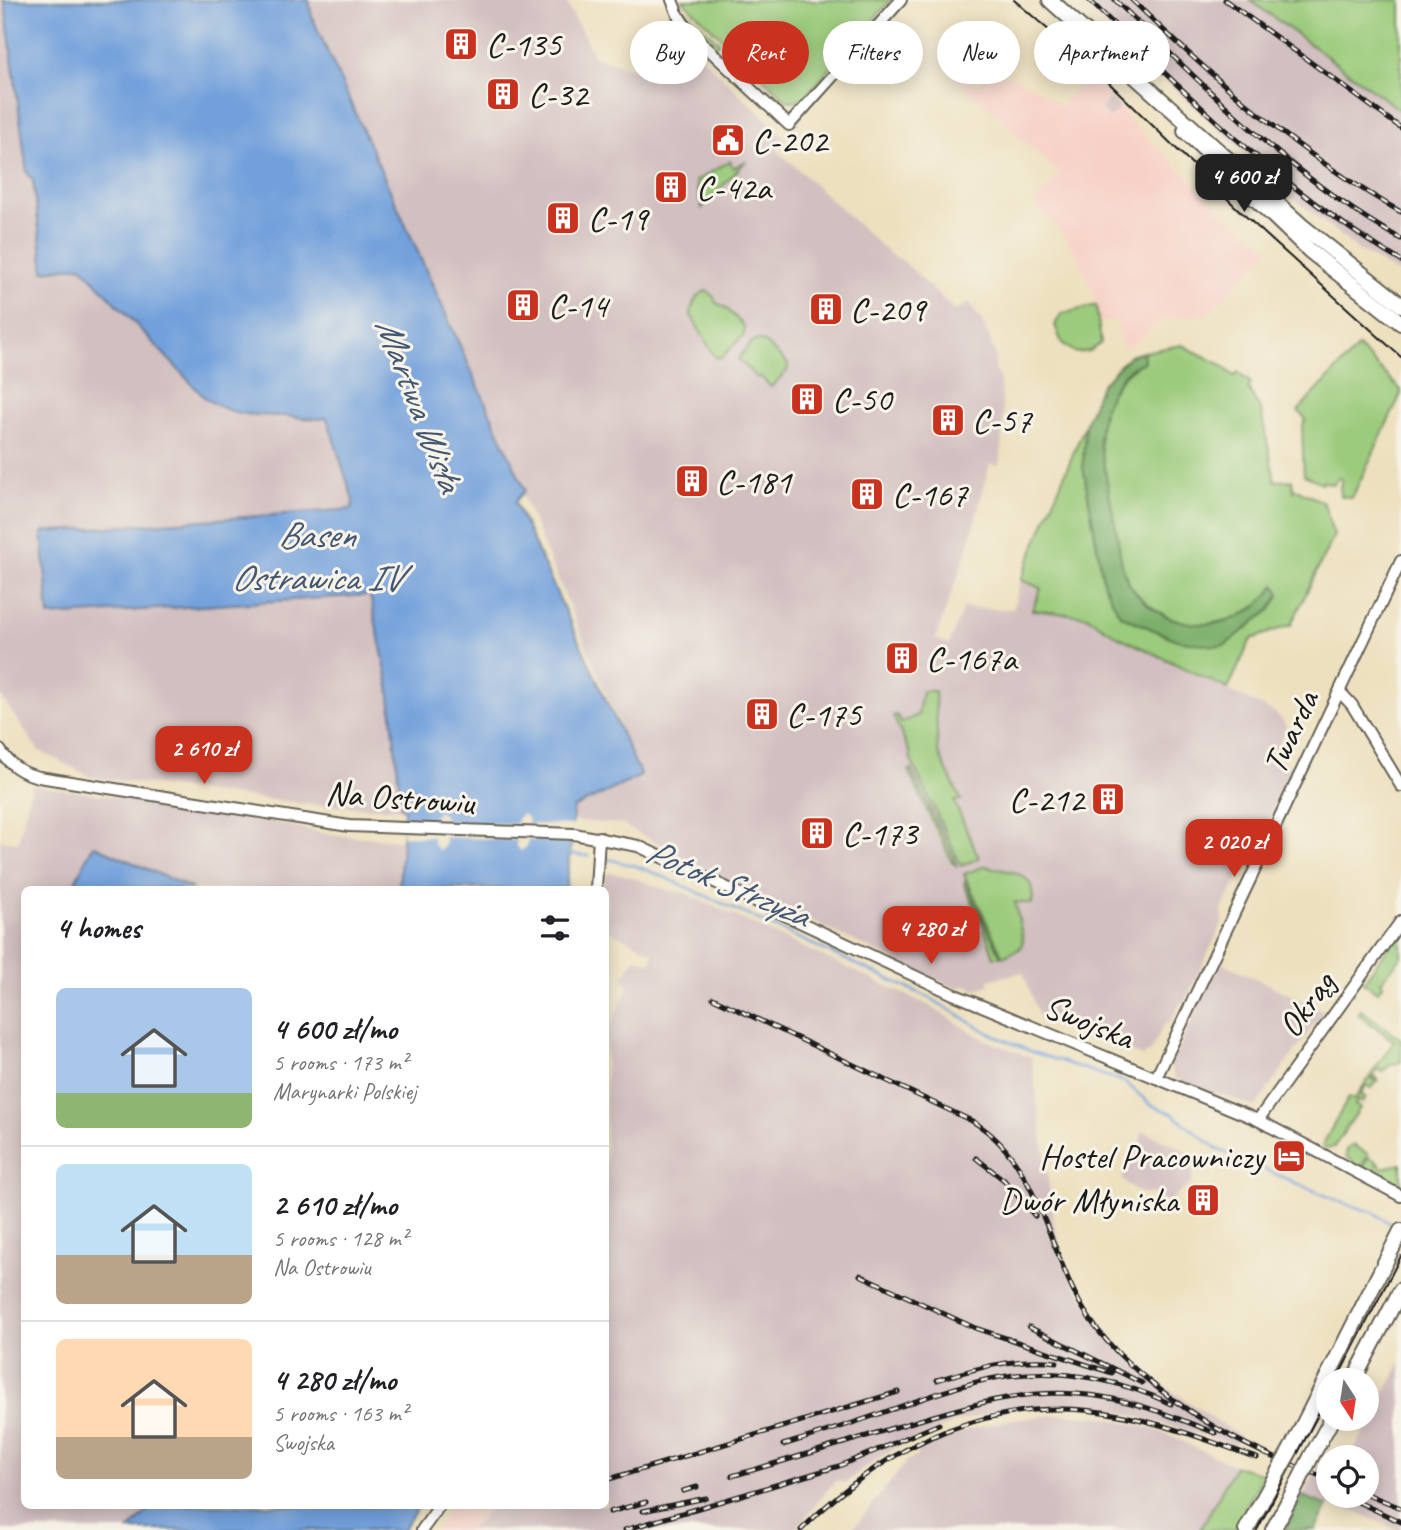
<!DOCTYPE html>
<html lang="en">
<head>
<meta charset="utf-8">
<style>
  :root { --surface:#fff; --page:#f6f6f6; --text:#202124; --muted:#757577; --line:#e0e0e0; --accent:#c8321e }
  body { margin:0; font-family:Caveat,sans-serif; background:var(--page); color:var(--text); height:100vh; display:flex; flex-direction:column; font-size:26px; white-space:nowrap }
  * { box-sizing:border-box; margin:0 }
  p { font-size:23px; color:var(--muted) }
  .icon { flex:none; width:38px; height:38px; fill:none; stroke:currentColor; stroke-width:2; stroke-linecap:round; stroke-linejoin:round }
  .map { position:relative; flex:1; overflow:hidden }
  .side { position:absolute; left:21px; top:886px; width:588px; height:623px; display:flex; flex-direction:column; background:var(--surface); border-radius:10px; box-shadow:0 4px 18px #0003 }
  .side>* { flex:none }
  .guide { position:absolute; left:630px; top:21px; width:665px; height:63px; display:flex; gap:14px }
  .needle { width:46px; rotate:168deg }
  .fabs { position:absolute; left:1316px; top:1368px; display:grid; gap:14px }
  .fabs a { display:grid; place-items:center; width:63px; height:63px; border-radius:50%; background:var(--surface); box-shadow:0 4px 18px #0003; font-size:35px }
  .price { position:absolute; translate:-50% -60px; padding:0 16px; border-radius:14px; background:var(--accent); color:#fff; font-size:23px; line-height:46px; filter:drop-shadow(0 2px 4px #0008) }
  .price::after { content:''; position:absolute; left:50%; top:42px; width:21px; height:16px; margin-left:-10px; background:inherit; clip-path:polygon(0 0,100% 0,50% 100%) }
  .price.selected { background:#222; color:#fff }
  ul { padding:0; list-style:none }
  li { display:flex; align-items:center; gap:21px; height:175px; padding:0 35px }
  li+li { border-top:2px solid var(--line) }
  li span { display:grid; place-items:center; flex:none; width:196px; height:140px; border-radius:10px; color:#555 }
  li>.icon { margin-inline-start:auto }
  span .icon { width:84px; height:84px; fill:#fffc; stroke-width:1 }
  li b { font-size:30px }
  h2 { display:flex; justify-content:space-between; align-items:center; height:84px; padding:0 35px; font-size:30px }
  .pill { padding:0 24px; border-radius:32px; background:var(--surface); box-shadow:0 4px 18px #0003; font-size:24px; line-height:63px }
  .pill.selected { background:var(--accent); color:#fff }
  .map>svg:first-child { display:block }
  .built { fill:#f7d1c7 }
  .industrial { fill:#d2bfc0; fill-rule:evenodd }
  .green { fill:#9bcb7b; stroke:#5c744c; stroke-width:2 }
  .forest { fill:#7caf6b; stroke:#4c6644; stroke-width:2 }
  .water { fill:#72a0db; stroke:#475e7c; stroke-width:2 }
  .pier { fill:#ede0be }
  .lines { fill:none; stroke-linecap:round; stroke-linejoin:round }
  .stream { stroke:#72a0db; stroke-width:2.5 }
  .street-casing { stroke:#656155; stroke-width:14 }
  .secondary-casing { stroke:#656155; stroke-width:18 }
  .street { stroke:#fff; stroke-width:10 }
  .secondary { stroke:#fff; stroke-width:14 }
  .tram { stroke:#1c1c1c; stroke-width:2 }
  .rail-casing { stroke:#1c1c1c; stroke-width:5 }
  .rail { stroke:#f7f3e8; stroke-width:2.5; stroke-dasharray:8; stroke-linecap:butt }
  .secondary-bridge-casing { stroke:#656155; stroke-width:18; stroke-linecap:butt }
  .secondary-bridge { stroke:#fff; stroke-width:14 }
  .labels { text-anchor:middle; stroke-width:6; stroke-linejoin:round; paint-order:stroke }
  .poi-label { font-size:35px; fill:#1c1c1c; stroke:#f7f3e8; text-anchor:start }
  .street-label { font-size:35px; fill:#1c1c1c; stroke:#f7f3e8 }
  .water-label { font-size:37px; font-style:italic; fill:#435772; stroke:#f7f3e8 }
</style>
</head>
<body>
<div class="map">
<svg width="1401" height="1530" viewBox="0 0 1401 1530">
  <rect width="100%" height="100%" fill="#f7f3e8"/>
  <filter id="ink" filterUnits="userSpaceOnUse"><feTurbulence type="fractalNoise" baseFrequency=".0143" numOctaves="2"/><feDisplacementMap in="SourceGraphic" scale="14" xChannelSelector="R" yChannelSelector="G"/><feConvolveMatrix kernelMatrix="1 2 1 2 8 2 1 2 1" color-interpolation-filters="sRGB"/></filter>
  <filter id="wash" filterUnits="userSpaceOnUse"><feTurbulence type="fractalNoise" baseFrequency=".00686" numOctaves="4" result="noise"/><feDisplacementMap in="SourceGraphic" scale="28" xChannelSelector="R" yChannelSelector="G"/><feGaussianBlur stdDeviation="1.57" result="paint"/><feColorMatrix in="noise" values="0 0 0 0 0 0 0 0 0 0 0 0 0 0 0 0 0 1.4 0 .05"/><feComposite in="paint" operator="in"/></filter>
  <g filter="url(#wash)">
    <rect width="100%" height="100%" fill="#ede0be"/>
    <g class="built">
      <path d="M 991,68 L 1031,85 L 1062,107 L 1065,100 L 1081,84 L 1079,77 L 1083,72 L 1110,97 L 1101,109 L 1110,118 L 1120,107 L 1131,122 L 1232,220 L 1270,249 L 1210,313 L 1162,320 L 1124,351 L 1115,320 L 1099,323 L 1094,296 L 1077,255 L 1061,232 L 1033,204 L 1060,174 L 957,79 L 963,73 L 977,86 Z"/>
      <path d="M 450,1505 L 491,1505 L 489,1511 L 470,1530 L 436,1530 Z"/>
    </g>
    <g class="industrial">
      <path d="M 0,0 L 5,3 L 27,173 L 33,180 L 43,271 L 81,266 L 206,399 L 243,416 L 286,416 L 308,421 L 327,418 L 353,500 L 353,509 L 389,686 L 401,807 L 404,809 L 313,805 L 91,777 L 38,750 L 0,695 Z"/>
      <path d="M 309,0 L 565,0 L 595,58 L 636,69 L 664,70 L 699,55 L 777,130 L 785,141 L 777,150 L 891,255 L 902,260 L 955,311 L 969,303 L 984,325 L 996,356 L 995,367 L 1000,381 L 1003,411 L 1001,459 L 998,465 L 990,464 L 966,554 L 935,639 L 949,644 L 963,608 L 1013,609 L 1021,580 L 1041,588 L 1033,610 L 1086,616 L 1117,636 L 1277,714 L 1287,726 L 1274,755 L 1277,760 L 1292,767 L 1273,810 L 1222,910 L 1223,922 L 1185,1001 L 1180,1004 L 1171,1023 L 1164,1024 L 1150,1052 L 1142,1056 L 1051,1020 L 1041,1022 L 1023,972 L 988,980 L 989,985 L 972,990 L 970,985 L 955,988 L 761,898 L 621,824 L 573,821 L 573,808 L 641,776 L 516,480 L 312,17 Z"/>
      <path d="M 1079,0 L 1250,0 L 1401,111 L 1401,275 L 1357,249 L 1284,190 Z"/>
      <path d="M 1110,97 L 1120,107 L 1110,118 L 1101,109 Z"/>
      <path d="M 32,785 L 245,816 L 334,835 L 402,840 L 399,889 L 193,889 L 74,885 L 84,889 L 24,889 L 24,1505 L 154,1505 L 129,1530 L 0,1530 L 0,840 L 18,842 Z"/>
      <path d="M 609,872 L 625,875 L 667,890 L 683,892 L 928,1005 L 985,1040 L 1031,1057 L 1054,1223 L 1063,1255 L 1074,1282 L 1094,1316 L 1137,1365 L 1166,1387 L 1240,1436 L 1235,1445 L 1119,1411 L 1073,1405 L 1029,1407 L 1003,1410 L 956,1422 L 897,1447 L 867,1466 L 845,1483 L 836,1480 L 795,1530 L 470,1530 L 489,1511 L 491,1505 L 606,1505 L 606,1036 L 629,986 L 623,979 L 632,961 L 637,958 L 650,963 L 654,953 L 606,929 L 607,897 L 606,889 L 603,889 L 604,880 Z"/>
      <path d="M 1221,962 L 1324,1011 L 1255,1107 L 1216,1092 L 1214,1095 L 1175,1078 L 1170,1066 Z"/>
      <path d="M 1143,1131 L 1180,1148 L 1193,1159 L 1192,1183 L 1168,1202 L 1152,1193 L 1144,1194 L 1134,1190 L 1122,1180 L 1134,1152 L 1142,1146 L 1140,1139 Z"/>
      <path d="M 1401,1363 L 1401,1530 L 1398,1530 L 1331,1501 L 1328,1506 L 1302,1496 L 1325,1457 L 1352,1454 ZM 1328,1458 L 1367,1458 L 1367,1496 L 1328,1496 Z"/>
      <path d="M 1063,1414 L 1102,1417 L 1155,1429 L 1235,1466 L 1200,1530 L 852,1530 L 908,1460 L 918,1456 L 916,1450 L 967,1430 L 1007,1420 Z"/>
    </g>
    <g class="green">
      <path d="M 682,0 L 891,0 L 802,100 L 787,101 Z"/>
      <path d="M 1250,0 L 1401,0 L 1401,111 Z"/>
      <path d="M 679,5 L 719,42 L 714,48 L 685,17 Z"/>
      <path d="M 730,161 L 733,168 L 746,161 L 702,208 L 696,181 Z"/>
      <path d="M 707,291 L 714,297 L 715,302 L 726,308 L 744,326 L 744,335 L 721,358 L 716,357 L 712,352 L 691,315 C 691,305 696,294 707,291 Z"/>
      <path d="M 1096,305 L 1101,343 L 1090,351 L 1076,353 L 1062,343 L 1055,325 L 1061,314 Z"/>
      <path d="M 759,340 L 765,343 L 788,364 L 787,371 L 771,387 L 760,376 L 757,378 L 738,359 L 752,342 Z"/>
      <path d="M 1182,345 L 1220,364 L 1234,376 L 1238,372 L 1251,383 L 1248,388 L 1261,411 L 1275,481 L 1292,480 L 1294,491 L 1296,489 L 1323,502 L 1334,535 L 1291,625 L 1251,639 L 1228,689 L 1117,636 L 1086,616 L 1032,610 L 1041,588 L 1021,580 L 1085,425 L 1083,467 L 1104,585 L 1120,615 L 1177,640 L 1225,645 L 1271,609 L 1280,594 L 1271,592 C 1241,626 1188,636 1151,606 C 1143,600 1133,592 1129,583 C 1119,563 1117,537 1113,515 C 1104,469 1086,421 1119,382 C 1126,373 1134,366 1144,362 L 1143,352 Z"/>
      <path d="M 1358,347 L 1401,390 L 1401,394 L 1352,498 L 1341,496 L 1340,487 L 1342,479 L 1338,478 L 1333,484 L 1323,481 L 1322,483 L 1304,475 L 1302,427 L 1306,419 L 1298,411 Z"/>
      <path d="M 922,691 L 935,691 L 938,752 L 961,800 L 954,801 L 979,858 L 961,866 L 911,760 L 910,753 L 893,716 L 897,715 L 901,723 L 918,715 Z"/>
      <path d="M 911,769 L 952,854 L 956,865 L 952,862 L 908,770 Z"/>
      <path d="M 985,866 C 1010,873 1037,869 1032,904 L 1015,902 L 1023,940 L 1021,948 L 1003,957 L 964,874 Z"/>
      <path d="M 965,881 L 1001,957 L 994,957 L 982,922 L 964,885 Z"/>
      <path d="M 1401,930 L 1401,957 L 1381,982 L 1383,984 L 1377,992 L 1363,982 Z"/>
      <path d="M 1361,1010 L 1401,1039 L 1401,1062 L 1390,1065 L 1383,1072 L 1378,1069 L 1374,1076 L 1379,1080 L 1370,1076 L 1394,1041 L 1358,1014 Z"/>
      <path d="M 1369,1078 L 1378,1081 L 1371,1088 L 1366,1085 L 1361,1094 L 1366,1098 L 1363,1103 L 1358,1100 L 1355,1105 L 1360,1108 L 1334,1147 L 1327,1149 L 1322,1146 L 1349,1097 L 1354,1100 Z"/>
      <path d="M 1353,1145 L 1368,1154 L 1361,1168 L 1346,1156 L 1347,1149 Z"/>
      <path d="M 1369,1157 L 1378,1162 L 1376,1165 L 1379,1164 L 1381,1168 L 1401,1164 L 1401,1186 L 1363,1168 Z"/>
      <path d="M 1235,1466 L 1264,1474 L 1234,1530 L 1200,1530 Z"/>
    </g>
    <g class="forest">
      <path d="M 1143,352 L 1144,362 C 1113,373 1101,409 1099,439 C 1105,470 1111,502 1117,534 C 1120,550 1121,572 1130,585 C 1148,612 1177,625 1208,624 C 1236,623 1261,607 1275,585 L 1280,594 L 1271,609 L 1225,645 L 1215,646 L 1177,640 L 1120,615 L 1104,585 L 1083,467 L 1085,425 L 1101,385 L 1129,356 Z"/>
      <path d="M 1302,1496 L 1328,1506 L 1315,1530 L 1285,1530 Z"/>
    </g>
    <g class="water">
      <path d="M 2,0 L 309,0 L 312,17 L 525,490 L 515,502 L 641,776 L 573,808 C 573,836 569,861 566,889 L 399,889 L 404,809 L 401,807 L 389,686 L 370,595 L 49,616 L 42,532 L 352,509 L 353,500 L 327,418 C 308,421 301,417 282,416 C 249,414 237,418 206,399 L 81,266 L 44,271 L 33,180 L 27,173 L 5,3 Z"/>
      <path d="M 93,845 L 193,889 L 84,889 L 74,884 Z"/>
      <path d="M 154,1505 L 419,1505 L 403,1530 L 129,1530 Z"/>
    </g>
    <path class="pier" d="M 439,811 L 444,816 L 445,822 L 516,824 L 517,819 L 523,814 L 528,819 L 528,824 L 575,825 L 574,841 L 528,840 L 527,846 L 521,851 L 516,846 L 516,840 L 445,837 L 444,845 L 439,850 L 433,844 L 433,837 L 402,836 L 403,821 L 433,821 L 434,816 Z"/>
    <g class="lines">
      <g class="stream">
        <path d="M 568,854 L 589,856"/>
        <path d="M 608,859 L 636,866 L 662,876 L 930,998 L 989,1033 L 1032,1052 L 1125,1082 L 1151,1105 L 1171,1113 L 1217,1149 L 1343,1203 L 1373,1212 L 1392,1225"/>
      </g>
    </g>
  </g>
  <g filter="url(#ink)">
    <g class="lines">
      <g class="street-casing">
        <g id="street">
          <path d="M 672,0 L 678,15 L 688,30 L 789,125 L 901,0"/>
          <path d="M 1340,692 L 1352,705 L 1401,786"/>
          <path d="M 0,750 C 10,765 21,773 39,777 L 349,826 L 574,834 L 638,846 L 953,994 L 1258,1120 L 1401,1196"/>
          <path d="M 596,889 L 599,837"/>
          <path d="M 1156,1078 L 1401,561"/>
          <path d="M 1258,1120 L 1401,921"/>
          <path d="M 422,1530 L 440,1505"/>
        </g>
      </g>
      <g class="secondary-casing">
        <g id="secondary">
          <path d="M 1050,0 L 1302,226 L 1401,305"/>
          <path d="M 1185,131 L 1310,251 L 1401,323"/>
          <path d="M 1353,1381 L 1401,1290"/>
          <path d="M 1291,1449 L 1401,1231"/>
          <path d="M 1311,1457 L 1332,1419"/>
          <path d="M 1246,1530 L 1277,1474"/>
          <path d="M 1273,1530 L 1298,1483"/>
        </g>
      </g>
      <use href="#street" class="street"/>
      <use href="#secondary" class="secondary"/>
      <g class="tram">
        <path d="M 1014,0 L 1103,77 L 1241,212 L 1401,357"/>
        <path d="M 1336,1381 L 1401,1256"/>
        <path d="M 1257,1530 L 1328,1396"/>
      </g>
      <g class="rail-casing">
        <g id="rail">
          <path d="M 1089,0 C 1187,95 1283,191 1401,261"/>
          <path d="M 1115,0 C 1205,86 1291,178 1401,239"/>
          <path d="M 1132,0 C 1215,80 1300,155 1401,212"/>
          <path d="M 1225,0 L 1401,128"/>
          <path d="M 713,998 L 972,1121 C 1039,1160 1047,1249 1084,1310 C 1120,1370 1208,1429 1271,1456"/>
          <path d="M 976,1158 L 1004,1180 L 1035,1216"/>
          <path d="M 860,1275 L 975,1328 L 1112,1373"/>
          <path d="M 1029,1327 L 1142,1383"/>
          <path d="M 937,1380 C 977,1368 1015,1357 1057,1362"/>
          <path d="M 783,1445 C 819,1434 855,1423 890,1410 C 931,1396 971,1380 1014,1375 C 1067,1369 1123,1381 1171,1404"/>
          <path d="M 1263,1453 L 1328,1479"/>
          <path d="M 732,1476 C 787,1460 841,1444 896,1427 C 955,1410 1014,1389 1077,1394 C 1126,1397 1170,1415 1215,1433"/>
          <path d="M 606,1480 L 898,1392"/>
          <path d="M 683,1491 L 697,1487"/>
          <path d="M 1367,1494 L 1401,1508"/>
          <path d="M 1345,1496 L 1401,1522"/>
          <path d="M 643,1511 L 706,1498"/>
          <path d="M 610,1512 L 646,1502"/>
          <path d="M 625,1530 L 839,1466 L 939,1424"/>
          <path d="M 801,1530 C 887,1443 996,1391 1119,1415 C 1166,1424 1213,1442 1257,1458"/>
        </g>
      </g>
      <use href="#rail" class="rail"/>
      <g class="secondary-bridge-casing">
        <g id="secondary-bridge">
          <path d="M 1277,1474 L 1291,1449"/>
          <path d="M 1298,1483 L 1311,1457"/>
        </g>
      </g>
      <use href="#secondary-bridge" class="secondary-bridge"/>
    </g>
  </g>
  <defs>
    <g id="building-square" transform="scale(1.75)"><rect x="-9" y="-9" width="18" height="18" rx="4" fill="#c8321e" stroke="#f7f3e8"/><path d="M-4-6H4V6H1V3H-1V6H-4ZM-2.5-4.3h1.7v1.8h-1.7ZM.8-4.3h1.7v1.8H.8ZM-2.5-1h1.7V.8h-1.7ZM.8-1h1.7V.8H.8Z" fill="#fff"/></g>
    <g id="civic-square" transform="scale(1.75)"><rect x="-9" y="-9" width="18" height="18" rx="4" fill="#c8321e" stroke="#f7f3e8"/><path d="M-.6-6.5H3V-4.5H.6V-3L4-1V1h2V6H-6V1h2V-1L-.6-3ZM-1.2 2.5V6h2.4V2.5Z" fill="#fff"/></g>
    <g id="hotel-square" transform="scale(1.75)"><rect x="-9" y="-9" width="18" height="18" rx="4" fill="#c8321e" stroke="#f7f3e8"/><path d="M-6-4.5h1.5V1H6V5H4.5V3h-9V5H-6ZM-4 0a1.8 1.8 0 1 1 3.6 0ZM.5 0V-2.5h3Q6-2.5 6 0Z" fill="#fff"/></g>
  </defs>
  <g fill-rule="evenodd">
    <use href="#building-square" x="461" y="44"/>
    <use href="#building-square" x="503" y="94"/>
    <use href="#civic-square" x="728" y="140"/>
    <use href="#building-square" x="671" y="187"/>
    <use href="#building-square" x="563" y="218"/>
    <use href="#building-square" x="523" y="305"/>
    <use href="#building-square" x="826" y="309"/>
    <use href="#building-square" x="807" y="399"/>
    <use href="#building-square" x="948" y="420"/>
    <use href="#building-square" x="692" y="481"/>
    <use href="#building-square" x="867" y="494"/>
    <use href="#building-square" x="902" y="658"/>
    <use href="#building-square" x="762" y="714"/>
    <use href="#building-square" x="1108" y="799"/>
    <use href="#building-square" x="817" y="833"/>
    <use href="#hotel-square" x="1289" y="1156"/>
    <use href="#building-square" x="1203" y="1200"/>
  </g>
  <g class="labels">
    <g class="poi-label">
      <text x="486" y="56">C-135</text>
      <text x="528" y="106">C-32</text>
      <text x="752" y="152">C-202</text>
      <text x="696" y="199">C-42a</text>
      <text x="588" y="230">C-19</text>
      <text x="548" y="317">C-14</text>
      <text x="850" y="321">C-209</text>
      <text x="832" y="411">C-50</text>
      <text x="972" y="432">C-57</text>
      <text x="716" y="493">C-181</text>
      <text x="892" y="506">C-167</text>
      <text x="926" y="670">C-167a</text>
      <text x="786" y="726">C-175</text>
      <text x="1084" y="811" text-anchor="end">C-212</text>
      <text x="842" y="845">C-173</text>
      <text x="1264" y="1168" text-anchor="end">Hostel Pracowniczy</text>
      <text x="1178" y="1212" text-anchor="end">Dwór Młyniska</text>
    </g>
    <g class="street-label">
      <text transform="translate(1290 732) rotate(-65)" y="12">Twarda</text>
      <text transform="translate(400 797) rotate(4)" y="12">Na Ostrowiu</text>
      <text transform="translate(1306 1004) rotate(-54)" y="12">Okrąg</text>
      <text transform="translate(1089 1021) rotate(22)" y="12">Swojska</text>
    </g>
    <g class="water-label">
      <text transform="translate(420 404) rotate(69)" y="13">Martwa Wisła</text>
      <text x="316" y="547">Basen<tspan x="316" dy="43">Ostrawica IV</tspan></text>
      <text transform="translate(728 882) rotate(23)" y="13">Potok Strzyża</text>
    </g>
  </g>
</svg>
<div class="fabs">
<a><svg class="needle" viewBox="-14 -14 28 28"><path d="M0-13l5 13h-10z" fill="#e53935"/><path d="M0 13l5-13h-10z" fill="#757577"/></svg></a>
<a><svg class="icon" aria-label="locate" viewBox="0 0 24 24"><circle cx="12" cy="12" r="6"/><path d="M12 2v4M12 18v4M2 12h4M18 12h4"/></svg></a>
</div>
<b class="price selected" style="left:1244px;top:214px">4 600 zł</b>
<b class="price" style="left:204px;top:786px">2 610 zł</b>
<b class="price" style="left:1234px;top:879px">2 020 zł</b>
<b class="price" style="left:931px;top:966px">4 280 zł</b>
<div class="guide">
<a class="pill">Buy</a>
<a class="pill selected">Rent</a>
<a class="pill">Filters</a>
<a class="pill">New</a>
<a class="pill">Apartment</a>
</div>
<section class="side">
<h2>4 homes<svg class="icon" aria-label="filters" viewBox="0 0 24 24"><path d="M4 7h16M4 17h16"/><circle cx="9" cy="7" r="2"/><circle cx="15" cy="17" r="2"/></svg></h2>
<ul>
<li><span style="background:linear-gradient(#a9c7e8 75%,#8fb573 0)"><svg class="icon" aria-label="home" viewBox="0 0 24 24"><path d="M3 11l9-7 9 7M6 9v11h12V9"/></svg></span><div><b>4 600 zł/mo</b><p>5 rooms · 173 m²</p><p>Marynarki Polskiej</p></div></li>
<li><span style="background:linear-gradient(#bfe0f5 65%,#b9a48a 0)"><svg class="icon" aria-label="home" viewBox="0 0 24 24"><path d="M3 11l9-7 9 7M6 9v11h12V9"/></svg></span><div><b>2 610 zł/mo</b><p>5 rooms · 128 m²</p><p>Na Ostrowiu</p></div></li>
<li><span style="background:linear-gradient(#ffd9b3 70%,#b9a48a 0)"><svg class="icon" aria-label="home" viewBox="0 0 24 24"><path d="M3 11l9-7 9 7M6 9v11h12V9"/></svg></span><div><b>4 280 zł/mo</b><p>5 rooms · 163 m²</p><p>Swojska</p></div></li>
</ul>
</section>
</div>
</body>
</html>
